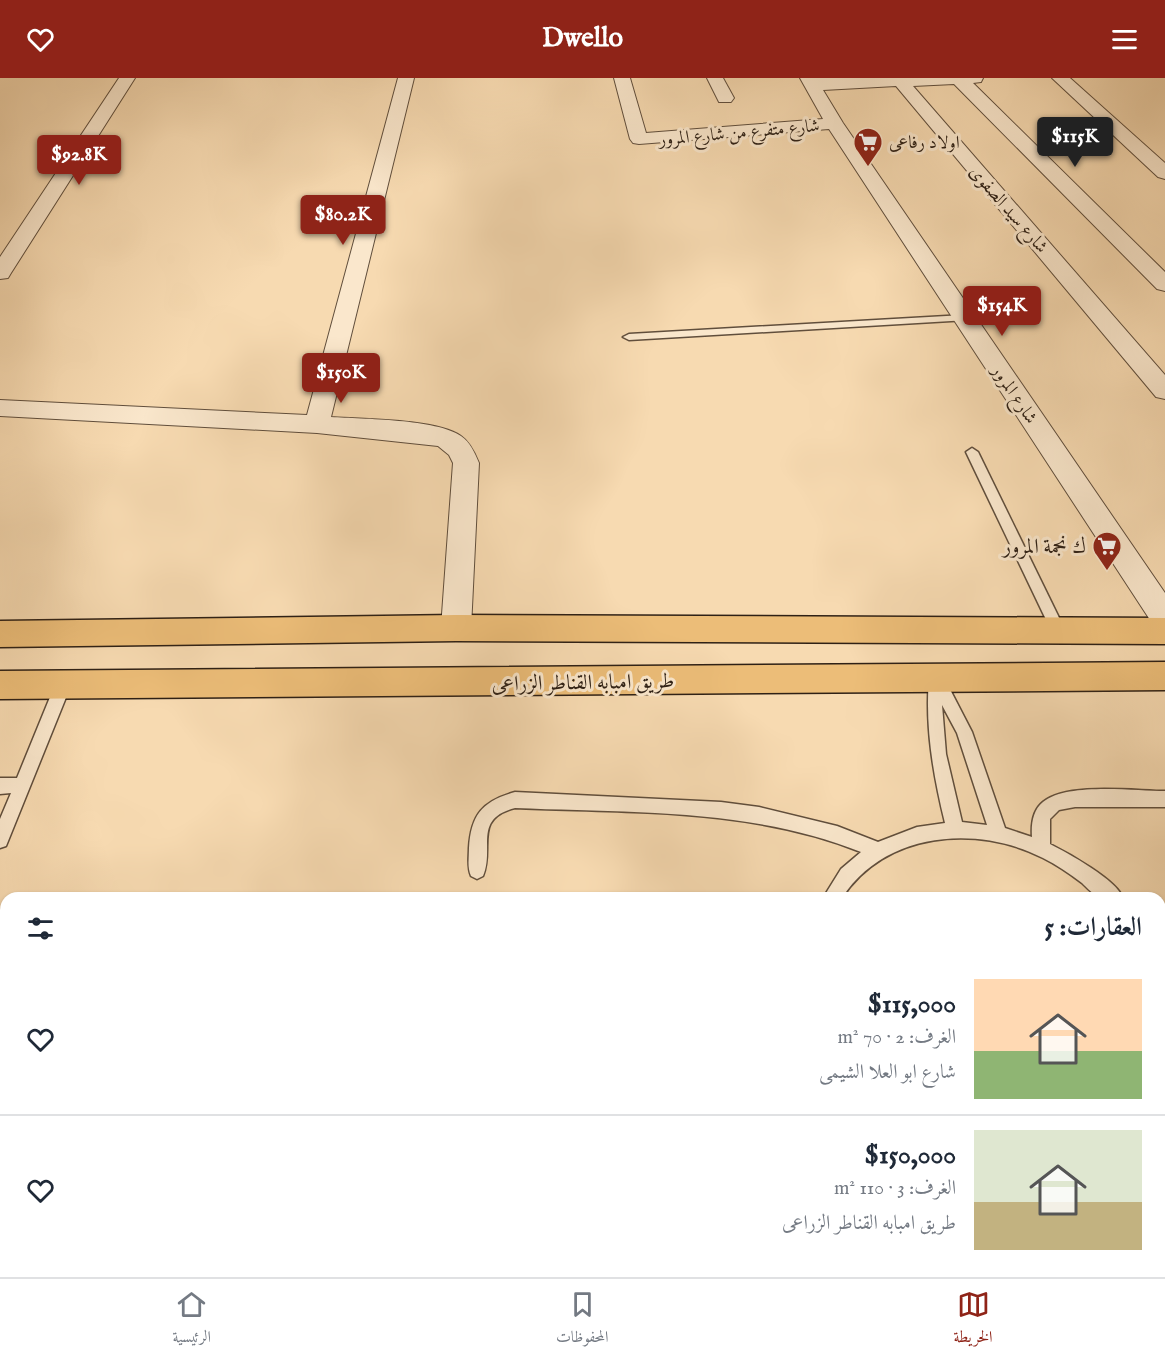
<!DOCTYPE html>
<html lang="ar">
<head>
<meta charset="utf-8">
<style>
  :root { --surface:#fff; --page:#f6f6f7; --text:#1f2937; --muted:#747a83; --line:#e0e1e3; --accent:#8f2418 }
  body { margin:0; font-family:"IM FELL English",Amiri,serif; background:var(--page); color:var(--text); direction:rtl; height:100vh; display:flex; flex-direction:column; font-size:22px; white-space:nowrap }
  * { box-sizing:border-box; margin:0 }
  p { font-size:20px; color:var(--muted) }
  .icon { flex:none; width:33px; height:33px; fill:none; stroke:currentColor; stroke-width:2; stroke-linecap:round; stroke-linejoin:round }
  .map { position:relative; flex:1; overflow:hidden; direction:ltr }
  .details { position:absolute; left:0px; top:814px; width:1166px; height:386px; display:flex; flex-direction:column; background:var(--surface); border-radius:18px 18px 0 0; box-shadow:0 2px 4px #0004; direction:rtl }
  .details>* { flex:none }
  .price { position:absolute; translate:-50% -51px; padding:0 14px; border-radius:6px; background:var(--accent); color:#fff; font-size:20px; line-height:39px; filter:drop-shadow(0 2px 3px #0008) }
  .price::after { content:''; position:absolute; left:50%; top:36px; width:18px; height:14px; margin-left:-9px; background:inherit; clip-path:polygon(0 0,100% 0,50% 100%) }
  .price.on { background:#222; color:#fff }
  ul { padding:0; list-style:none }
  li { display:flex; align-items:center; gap:18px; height:150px; padding:0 24px }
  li+li { border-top:2px solid var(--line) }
  li span { display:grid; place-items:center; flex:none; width:168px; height:120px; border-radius:0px; color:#555 }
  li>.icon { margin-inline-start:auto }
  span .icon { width:72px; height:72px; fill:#fffc; stroke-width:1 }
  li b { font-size:26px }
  h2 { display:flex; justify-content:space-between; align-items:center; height:72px; padding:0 24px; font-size:26px }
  header { display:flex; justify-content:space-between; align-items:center; height:78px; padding:0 24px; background:var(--accent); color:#fff; font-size:27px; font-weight:700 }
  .dock { display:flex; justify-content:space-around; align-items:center; height:84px; border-top:2px solid var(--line); background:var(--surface); font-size:16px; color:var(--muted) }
  .dock a { display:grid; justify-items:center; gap:3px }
  .dock .on { color:var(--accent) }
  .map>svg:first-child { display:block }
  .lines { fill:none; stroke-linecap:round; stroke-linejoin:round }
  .service-casing { stroke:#604e3c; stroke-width:3 }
  .minor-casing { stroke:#604e3c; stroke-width:2 }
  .primary-casing { stroke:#2e2015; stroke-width:3 }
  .service { fill:#fae7cc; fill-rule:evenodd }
  .minor { fill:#fae7cc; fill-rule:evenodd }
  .primary { fill:#ecbd78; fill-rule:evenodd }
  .wall { fill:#bb8475; stroke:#2e2015; stroke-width:1.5 }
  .labels { text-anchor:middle; stroke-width:6; stroke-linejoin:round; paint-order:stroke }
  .far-street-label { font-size:18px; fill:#2e2015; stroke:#fae7cc }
  .far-poi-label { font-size:18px; fill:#2e2015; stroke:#fae7cc; text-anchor:start }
  .poi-label { font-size:21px; fill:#2e2015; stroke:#fae7cc; text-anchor:end }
  .street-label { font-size:21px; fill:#2e2015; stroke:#fae7cc }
</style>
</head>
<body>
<header><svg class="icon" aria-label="menu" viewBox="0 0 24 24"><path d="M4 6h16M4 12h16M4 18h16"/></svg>Dwello<svg class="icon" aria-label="heart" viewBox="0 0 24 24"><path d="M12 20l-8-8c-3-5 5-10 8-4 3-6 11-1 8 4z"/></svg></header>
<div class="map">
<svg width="1165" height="1199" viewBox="0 0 1165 1199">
  <rect width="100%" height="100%" fill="#f7dab1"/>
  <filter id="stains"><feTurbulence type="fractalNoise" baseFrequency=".00333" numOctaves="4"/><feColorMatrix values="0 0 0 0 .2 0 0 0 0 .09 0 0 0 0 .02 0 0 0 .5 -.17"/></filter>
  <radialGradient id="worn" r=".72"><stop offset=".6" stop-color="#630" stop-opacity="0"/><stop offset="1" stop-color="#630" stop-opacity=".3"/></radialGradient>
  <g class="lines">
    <g class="service-casing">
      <g id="service">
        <path d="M 964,237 L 969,240 L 968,242 L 629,262 L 623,259 L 629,256 Z"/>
        <path d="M 972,370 L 978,374 L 1065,552 L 1063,556 L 1053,556 L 1051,552 L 966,374 Z"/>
        <path d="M 936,593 L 941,594 L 972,654 L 1005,750 L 1032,759 C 1031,746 1033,732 1043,724 C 1067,704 1135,713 1165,713 L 1165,729 L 1075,729 L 1059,732 L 1050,741 L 1050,766 C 1068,775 1117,802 1123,820 C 1116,820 1106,822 1100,820 C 1094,817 1087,810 1082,805 C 1070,796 1057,787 1043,780 C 977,746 884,754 842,820 L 823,820 L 841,791 L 861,774 C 752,730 630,735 515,730 C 472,741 495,770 483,798 L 477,801 L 471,798 C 467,789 469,780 469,770 C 471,736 483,723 515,714 L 721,724 L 759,729 L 837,748 L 878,764 L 917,749 L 945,745 C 933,696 925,649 929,599 L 931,594 ZM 942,627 L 957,655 L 987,747 L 962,744 L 946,676 Z"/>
        <path d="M 63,600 L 68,602 L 71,607 L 6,768 L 0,770 L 0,741 L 11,715 L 0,716 L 0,700 L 17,700 L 55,607 L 58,602 Z"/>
        <path d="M 1160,855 L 1165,857 L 1165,878 L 1160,876 Z"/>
        <rect x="1160" y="1071" width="5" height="20"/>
        <path d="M 6,1173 L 6,1194 L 9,1194 L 0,1198 L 0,1176 Z"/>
        <rect x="626" y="1194" width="22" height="5"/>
        <rect x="829" y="1194" width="22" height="5"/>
      </g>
    </g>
    <g class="minor-casing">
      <g id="minor">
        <path d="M 119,0 L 135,0 L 11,195 L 8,200 L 0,201 L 0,179 Z"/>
        <path d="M 398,0 L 414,0 L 331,339 C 362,341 437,341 461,358 C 470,364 475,375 479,385 L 471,550 L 467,559 L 456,563 L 445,559 L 441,550 L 453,385 L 449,377 L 438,368 L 317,355 L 0,338 L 0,322 L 307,337 Z"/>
        <path d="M 614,0 L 630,0 L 646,55 L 823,41 L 800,0 L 983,0 L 981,4 L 973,5 L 1165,194 L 1165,213 L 1157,211 L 954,6 L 913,8 L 1165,297 L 1165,321 L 1156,319 L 896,8 L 823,12 L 843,45 L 1165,515 L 1165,551 L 1154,548 L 829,51 L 639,66 L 633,65 L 630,61 Z"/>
        <path d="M 707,0 L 723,0 L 734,20 L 731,24 L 719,24 Z"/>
        <path d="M 1052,0 L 1070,0 L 1165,85 L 1165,101 L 1158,99 Z"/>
      </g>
    </g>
    <g class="primary-casing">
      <g id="primary">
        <path d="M 456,537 L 1165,540 L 1165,566 L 456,563 L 0,569 L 0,543 Z"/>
        <path d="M 1165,584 L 1165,612 L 0,621 L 0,593 Z"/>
      </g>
    </g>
    <use href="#service" class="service"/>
    <use href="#minor" class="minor"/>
    <use href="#primary" class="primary"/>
  </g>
  <path class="wall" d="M 1165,1197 L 1165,1199 L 1147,1199 Z"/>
  <defs>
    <g id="supermarket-pin" transform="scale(1.5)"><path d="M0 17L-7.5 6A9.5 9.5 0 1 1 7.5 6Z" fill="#8f2418" stroke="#fae7cc"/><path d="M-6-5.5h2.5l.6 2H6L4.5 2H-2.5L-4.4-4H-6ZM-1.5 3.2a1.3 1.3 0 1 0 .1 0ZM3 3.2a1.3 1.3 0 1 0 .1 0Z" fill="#fff"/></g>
  </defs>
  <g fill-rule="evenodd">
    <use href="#supermarket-pin" x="868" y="64"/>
    <use href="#supermarket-pin" x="1107" y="468"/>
  </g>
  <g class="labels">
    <g class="far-street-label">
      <text transform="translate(739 54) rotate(-5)" y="6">شارع متفرع من شارع المرور</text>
      <text transform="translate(1009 131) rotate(49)" y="6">شارع سيد الصفوى</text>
      <text transform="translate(1015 316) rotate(56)" y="6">شارع المرور</text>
    </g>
    <g class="far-poi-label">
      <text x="889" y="70">اولاد رفاعى</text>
    </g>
    <g class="poi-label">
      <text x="1086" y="475">ك نجمة المرور</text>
    </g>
    <g class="street-label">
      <text transform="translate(583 604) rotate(-1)" y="7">طريق امبابه القناطر الزراعى</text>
    </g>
  </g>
  <rect width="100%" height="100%" filter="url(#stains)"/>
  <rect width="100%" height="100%" fill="url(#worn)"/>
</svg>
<b class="price on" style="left:1075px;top:90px">$115K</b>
<b class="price" style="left:79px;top:108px">$92.8K</b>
<b class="price" style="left:343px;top:168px">$80.2K</b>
<b class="price" style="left:1002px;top:259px">$154K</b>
<b class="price" style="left:341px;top:326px">$150K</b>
<section class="details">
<h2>العقارات: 5<svg class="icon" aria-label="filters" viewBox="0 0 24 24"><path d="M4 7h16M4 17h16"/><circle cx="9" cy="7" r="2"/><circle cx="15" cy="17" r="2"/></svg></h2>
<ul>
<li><span style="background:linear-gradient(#ffd9b3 60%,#8fb573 0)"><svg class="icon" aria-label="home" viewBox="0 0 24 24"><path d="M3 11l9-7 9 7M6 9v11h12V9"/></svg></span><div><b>$115,000</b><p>الغرف: 2 · 70 m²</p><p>شارع ابو العلا الشيمى</p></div><svg class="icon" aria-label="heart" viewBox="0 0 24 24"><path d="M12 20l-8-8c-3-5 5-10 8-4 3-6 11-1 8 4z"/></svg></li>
<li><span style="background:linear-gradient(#dfe7d0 60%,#c2b280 0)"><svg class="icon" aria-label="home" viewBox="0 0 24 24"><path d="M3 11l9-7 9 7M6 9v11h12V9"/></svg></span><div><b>$150,000</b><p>الغرف: 3 · 110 m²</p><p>طريق امبابه القناطر الزراعى</p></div><svg class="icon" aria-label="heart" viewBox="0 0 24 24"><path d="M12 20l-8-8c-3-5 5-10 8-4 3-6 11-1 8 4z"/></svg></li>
</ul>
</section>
</div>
<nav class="dock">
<a class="on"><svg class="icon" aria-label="map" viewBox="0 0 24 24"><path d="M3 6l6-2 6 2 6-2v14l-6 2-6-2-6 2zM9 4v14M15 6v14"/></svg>الخريطة</a>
<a><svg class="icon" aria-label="saved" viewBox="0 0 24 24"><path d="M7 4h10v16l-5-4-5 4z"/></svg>المحفوظات</a>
<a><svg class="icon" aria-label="home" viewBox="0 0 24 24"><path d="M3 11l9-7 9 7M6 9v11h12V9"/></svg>الرئيسية</a>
</nav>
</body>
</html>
